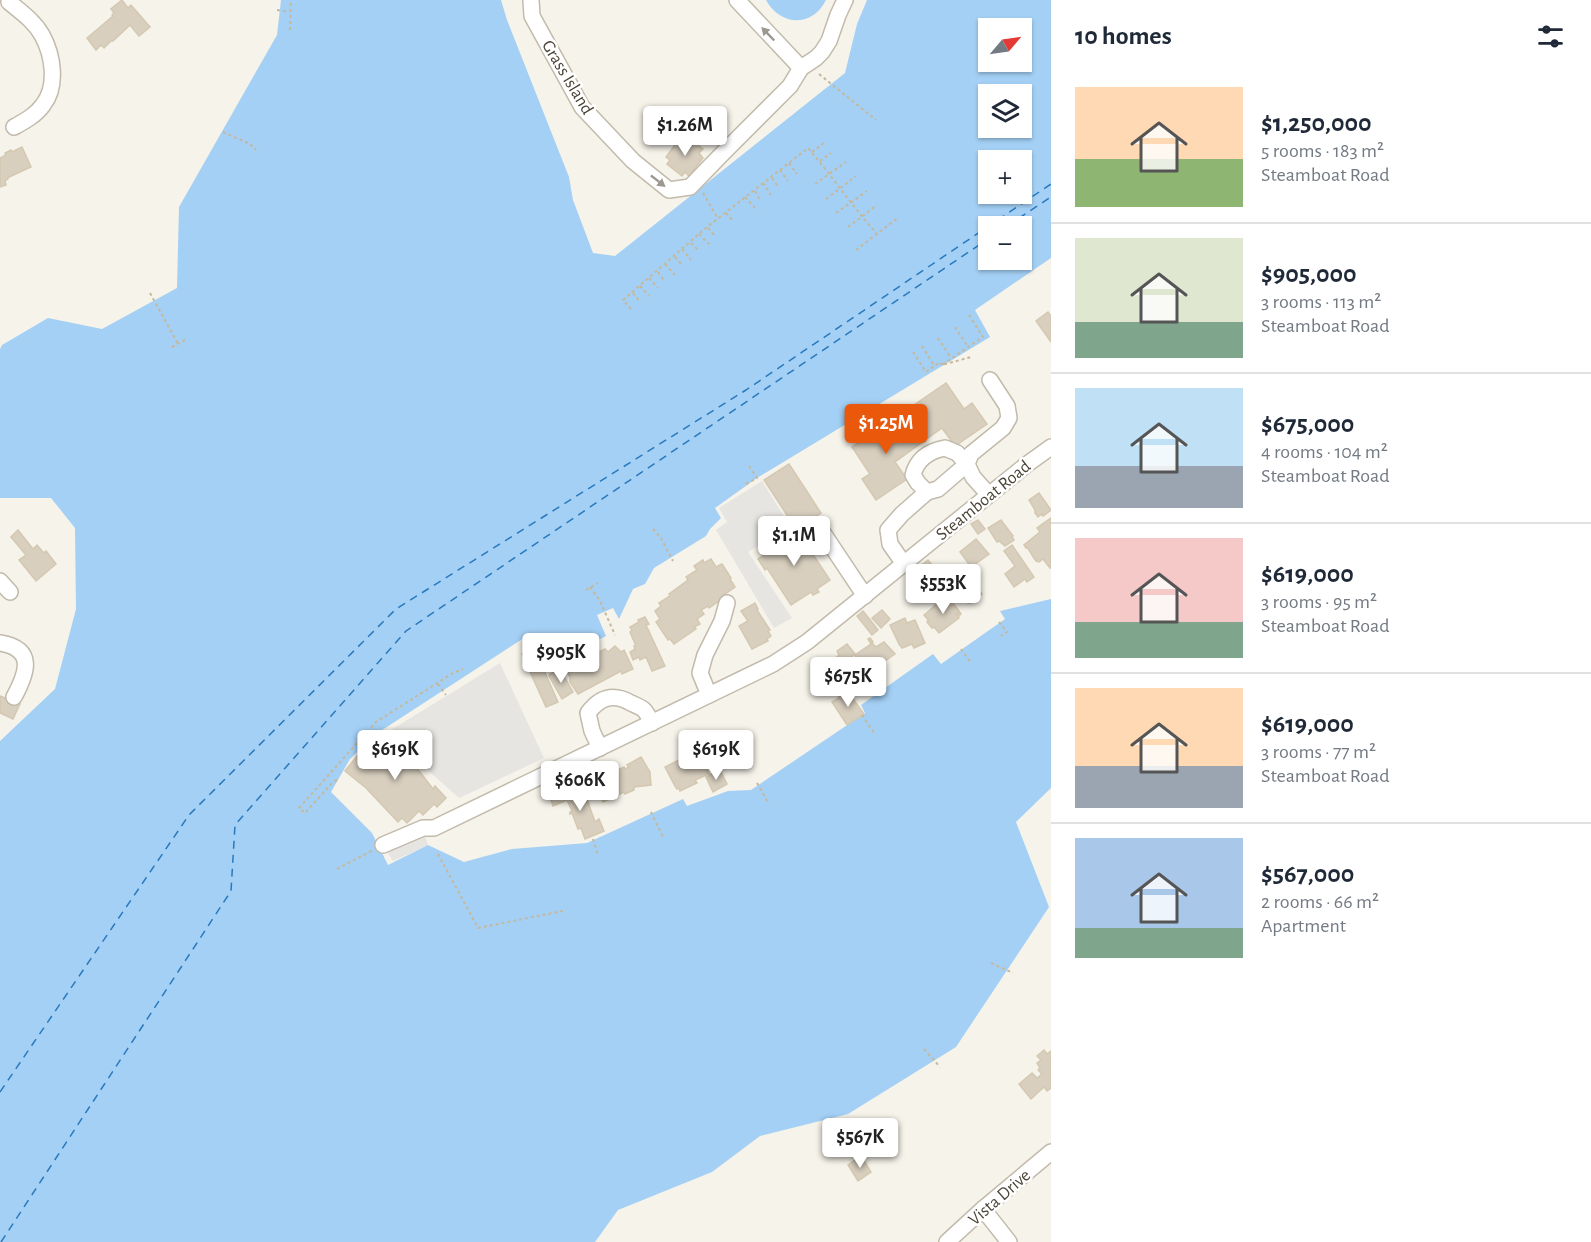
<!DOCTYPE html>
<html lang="en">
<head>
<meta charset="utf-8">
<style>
  :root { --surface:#fff; --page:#f6f6f7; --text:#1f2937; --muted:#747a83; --line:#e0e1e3; --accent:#ea580c }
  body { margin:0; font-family:"Alegreya Sans",sans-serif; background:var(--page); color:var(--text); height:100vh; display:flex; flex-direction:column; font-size:22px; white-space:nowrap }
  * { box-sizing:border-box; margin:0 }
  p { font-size:20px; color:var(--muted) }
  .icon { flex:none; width:33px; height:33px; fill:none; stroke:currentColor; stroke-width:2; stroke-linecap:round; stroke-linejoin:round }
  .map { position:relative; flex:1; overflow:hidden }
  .sheet { display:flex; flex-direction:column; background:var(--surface); width:540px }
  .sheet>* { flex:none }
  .needle { width:39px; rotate:61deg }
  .controls { position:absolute; left:978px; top:18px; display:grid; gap:12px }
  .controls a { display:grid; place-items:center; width:54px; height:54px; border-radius:0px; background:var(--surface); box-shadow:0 2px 4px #0004; font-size:30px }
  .price { position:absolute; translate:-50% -51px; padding:0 14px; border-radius:6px; background:#fff; color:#222; font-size:20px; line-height:39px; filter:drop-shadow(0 2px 3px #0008) }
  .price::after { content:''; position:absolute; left:50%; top:36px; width:18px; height:14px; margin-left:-9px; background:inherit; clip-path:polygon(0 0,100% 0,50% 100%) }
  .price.selected { background:var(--accent); color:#fff }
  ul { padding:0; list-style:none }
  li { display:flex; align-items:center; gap:18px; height:150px; padding:0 24px }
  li+li { border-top:2px solid var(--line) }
  li span { display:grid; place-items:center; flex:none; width:168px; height:120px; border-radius:0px; color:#555 }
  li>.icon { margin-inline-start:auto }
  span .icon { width:72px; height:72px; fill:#fffc; stroke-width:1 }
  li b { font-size:26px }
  h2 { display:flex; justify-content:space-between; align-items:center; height:72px; padding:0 24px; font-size:26px }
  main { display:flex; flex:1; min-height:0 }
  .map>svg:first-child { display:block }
  .parking { fill:#e7e5e2 }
  .water { fill:#a4d0f5; fill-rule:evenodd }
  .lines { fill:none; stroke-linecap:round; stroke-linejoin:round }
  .ferry { stroke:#2979be; stroke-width:1.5; stroke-dasharray:8 6; stroke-linecap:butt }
  .building { fill:#d8cfbf; stroke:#d4c8b1; stroke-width:1.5 }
  .minor-casing { stroke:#c2bbac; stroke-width:18 }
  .path { stroke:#c5b89c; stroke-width:2; stroke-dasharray:3 3; stroke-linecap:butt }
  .minor { stroke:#fff; stroke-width:15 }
  .oneway { fill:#9c9891 }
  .labels { text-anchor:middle; stroke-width:5; stroke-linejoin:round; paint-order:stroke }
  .street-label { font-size:18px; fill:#4b4437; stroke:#fff }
</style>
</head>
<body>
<main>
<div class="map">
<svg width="1051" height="1242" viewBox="0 0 1051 1242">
  <rect width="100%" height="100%" fill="#f6f3ea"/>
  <g class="parking">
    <path d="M 762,481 L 790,526 L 748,552 L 792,618 L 774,628 L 716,530 L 727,522 L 719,508 Z"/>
    <path d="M 500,663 L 544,758 L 459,798 L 386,733 Z"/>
    <path d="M 423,828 L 428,845 L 393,861 L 383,845 Z"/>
  </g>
  <g class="water">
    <path d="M 281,0 L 501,0 L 507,20 L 569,177 L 573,200 L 593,253 L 615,256 L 845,73 L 857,24 L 867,0 L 1051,0 L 1051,258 L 975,310 L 990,337 L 757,478 L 715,508 L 721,518 L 710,529 L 706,536 L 654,568 L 645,584 L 633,589 L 619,619 L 613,608 L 597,615 L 606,636 L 563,659 L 544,635 L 527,636 L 376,734 L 350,759 L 331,792 L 372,833 L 388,865 L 428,845 L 464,862 L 512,849 L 587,843 L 683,799 L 687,806 L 728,791 L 751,790 L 865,713 L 861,705 L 933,654 L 941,664 L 1005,619 L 1000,611 L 1051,599 L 1051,788 L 1016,822 L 1049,907 L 956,1047 L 848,1114 L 760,1136 L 712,1172 L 618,1210 L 595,1242 L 0,1242 L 0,741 L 55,689 L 76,609 L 75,528 L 51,498 L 0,498 L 0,349 L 2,345 L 48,318 L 102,329 L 177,288 L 179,207 L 277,35 ZM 988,28 L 1022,28 L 1022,62 L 988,62 ZM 988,94 L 1022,94 L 1022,128 L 988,128 ZM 988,160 L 1022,160 L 1022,194 L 988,194 ZM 988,226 L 1022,226 L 1022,260 L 988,260 Z"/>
    <path d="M 766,0 L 826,0 C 812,28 780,26 766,0 Z"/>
  </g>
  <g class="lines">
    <g class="ferry">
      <path d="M 1007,226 L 1051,197"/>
      <path d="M 0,1092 L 189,815 L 396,609 L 746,390 L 1051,184"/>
      <path d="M 1,1242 L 231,891 L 235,825 L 406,631 L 988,239"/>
    </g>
  </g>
  <g class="building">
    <path d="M 122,0 L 128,8 L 131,5 L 150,27 L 139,36 L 130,25 L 113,41 L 111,41 L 104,48 L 101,45 L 96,50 L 87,38 L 113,16 L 112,15 L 114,13 L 111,9 Z"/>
    <path d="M 680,138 L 685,143 L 689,138 L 703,149 L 699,153 L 703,158 L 689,176 L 685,172 L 682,176 L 667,164 L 670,160 L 666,157 Z"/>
    <path d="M 22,147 L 31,167 L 7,178 L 8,179 L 5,181 L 6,185 L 0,187 L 0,158 L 6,155 L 5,153 L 11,150 L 12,152 Z"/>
    <path d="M 1048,312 L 1051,316 L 1051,342 L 1036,321 Z"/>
    <path d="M 946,383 L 964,409 L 972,403 L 987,424 L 955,446 L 942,428 L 921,443 L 901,414 Z"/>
    <path d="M 901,414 L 921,443 L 895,462 L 907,479 L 876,500 L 862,479 L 870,474 L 852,447 Z"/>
    <path d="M 789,464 L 821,513 L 796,529 L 764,480 Z"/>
    <path d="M 1039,493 L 1051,510 L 1043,516 L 1042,514 L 1038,517 L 1035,513 L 1035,510 L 1029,500 Z"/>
    <path d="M 1051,518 L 1051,568 L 1050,568 L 1043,559 L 1039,562 L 1036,561 L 1027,547 L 1026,548 L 1024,545 L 1040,532 L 1037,528 Z"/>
    <path d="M 978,520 L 985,529 L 978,534 L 971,524 Z"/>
    <path d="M 1001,520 L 1013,536 L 1012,537 L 1014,540 L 1005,546 L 999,541 L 997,542 L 988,528 Z"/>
    <path d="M 794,526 L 830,580 L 817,589 L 819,592 L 813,595 L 811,592 L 791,605 L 767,568 L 765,570 L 758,559 L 773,549 L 774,550 L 777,549 L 771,540 Z"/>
    <path d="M 18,530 L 33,549 L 37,545 L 44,553 L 46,551 L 56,564 L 36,581 L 19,560 L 26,555 L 11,537 Z"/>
    <path d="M 976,539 L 989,554 L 971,567 L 960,552 Z"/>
    <path d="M 1012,545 L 1034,577 L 1027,582 L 1025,579 L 1014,587 L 1005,574 L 1015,566 L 1004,551 Z"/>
    <path d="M 711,559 L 716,567 L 722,564 L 731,578 L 730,579 L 735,587 L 721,597 L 722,599 L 709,608 L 708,606 L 701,610 L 704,614 L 697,619 L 700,624 L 694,627 L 696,629 L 674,644 L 670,639 L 668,640 L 656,622 L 660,619 L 655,611 L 661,606 L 659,603 L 670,596 L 669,594 L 688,580 L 686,577 L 697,570 L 694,566 L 703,560 L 704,563 Z"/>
    <path d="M 928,560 L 936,570 L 928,577 L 919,567 Z"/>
    <path d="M 957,567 L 968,581 L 971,579 L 982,594 L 970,603 L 968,603 L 958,591 L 955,593 L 945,580 L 946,579 L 944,577 Z"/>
    <path d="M 948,597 L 959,611 L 956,614 L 957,615 L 959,611 L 961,614 L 958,617 L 959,618 L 939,633 L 934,627 L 932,628 L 927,622 L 929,619 L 928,620 L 924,615 L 943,599 Z"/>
    <path d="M 755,603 L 758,609 L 757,610 L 770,630 L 768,631 L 771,636 L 767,639 L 768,641 L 752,649 L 739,626 L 748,621 L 741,611 Z"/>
    <path d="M 882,610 L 890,619 L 881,628 L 872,618 Z"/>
    <path d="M 863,611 L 878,630 L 872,635 L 857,616 Z"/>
    <path d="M 645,617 L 649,624 L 646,625 L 665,666 L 652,671 L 646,657 L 640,660 L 639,657 L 633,660 L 630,652 L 635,649 L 634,646 L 636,646 L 630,632 L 632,631 L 630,627 L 639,622 L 638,620 Z"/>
    <path d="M 905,618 L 907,623 L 915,620 L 925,643 L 914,648 L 912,644 L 902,648 L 899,644 L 890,625 Z"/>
    <path d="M 870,638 L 873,642 L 872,643 L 876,647 L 884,642 L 895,654 L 865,675 L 864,673 L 862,675 L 854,663 L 858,660 L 855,655 L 871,644 L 868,639 Z"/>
    <path d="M 847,644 L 855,654 L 846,662 L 844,660 L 840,663 L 836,658 L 839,655 L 837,651 Z"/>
    <path d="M 615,646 L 621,652 L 624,650 L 633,669 L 622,674 L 621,671 L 578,694 L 570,682 L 570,677 L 565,668 L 578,662 L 580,666 L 599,657 L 597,653 L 605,649 L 608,652 Z"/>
    <path d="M 534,648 L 558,702 L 546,707 L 522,654 Z"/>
    <path d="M 831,665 L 837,675 L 827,682 L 821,672 Z"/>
    <path d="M 560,669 L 573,692 L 562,699 L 549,676 L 550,674 Z"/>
    <path d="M 846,690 L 847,693 L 848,692 L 864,714 L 847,725 L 832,702 L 839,698 L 838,696 Z"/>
    <path d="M 0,696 L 20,704 L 13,719 L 0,713 Z"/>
    <path d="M 371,739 L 376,745 L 380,741 L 385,747 L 388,743 L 395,750 L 397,749 L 410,761 L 420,750 L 427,758 L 417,768 L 433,789 L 435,786 L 446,798 L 437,807 L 434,804 L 423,815 L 419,811 L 407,823 L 402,818 L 398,822 L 366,788 L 345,771 Z"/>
    <path d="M 691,754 L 696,764 L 702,761 L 709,774 L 695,780 L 697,783 L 680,791 L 679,788 L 677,789 L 675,786 L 665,767 Z"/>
    <path d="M 641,757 L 650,772 L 651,785 L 634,787 L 634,790 L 625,794 L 624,792 L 603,802 L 593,782 L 624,767 L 625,769 L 629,767 L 627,765 Z"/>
    <path d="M 720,770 L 727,784 L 713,792 L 706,777 Z"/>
    <path d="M 571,790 L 573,794 L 582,790 L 588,802 L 595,822 L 599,819 L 604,831 L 585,839 L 581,828 L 578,829 L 572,813 L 570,814 L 570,812 L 572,811 L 567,800 L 553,806 L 550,797 L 564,791 L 565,793 Z"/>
    <path d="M 1044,1050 L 1047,1054 L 1051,1051 L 1051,1088 L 1047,1091 L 1044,1087 L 1031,1099 L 1019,1084 L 1032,1073 L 1037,1078 L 1042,1074 L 1038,1070 L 1040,1068 L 1037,1063 L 1041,1060 L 1037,1056 Z"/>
    <path d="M 861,1156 L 871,1172 L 858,1181 L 848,1165 Z"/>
  </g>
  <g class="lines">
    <g class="minor-casing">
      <g id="minor">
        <path d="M 531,0 L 532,16 L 582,107 L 633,161 L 669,190 L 690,187 L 722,154 L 790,86 L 801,68 L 816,58 L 822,52 L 829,41 L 838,15 L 845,0"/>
        <path d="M 737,0 L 801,68"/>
        <path d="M 9,2 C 21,12 34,21 42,35 C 53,55 58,86 43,105 C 36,115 25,121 14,127"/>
        <path d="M 945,448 L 957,453 L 967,464 L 938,489 L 927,492 L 918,483 L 913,475 C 917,459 929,451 945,448 Z"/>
        <path d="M 989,495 L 973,477 L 967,464 L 971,454 L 1003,428 L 1009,418 L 1007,406 L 990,380"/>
        <path d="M 819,527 L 865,596"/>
        <path d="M 904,564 L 890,544 L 888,530 L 902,514 L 927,492"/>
        <path d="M 0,581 L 10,592"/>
        <path d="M 0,643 C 36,649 27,673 14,697"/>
        <path d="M 709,695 L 700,673 L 705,655 L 722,621 L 727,603"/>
        <path d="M 600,748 L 592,731 L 588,713 C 600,697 613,693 631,703 C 635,705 641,707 644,710 C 647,713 650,719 652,723"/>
        <path d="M 383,845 L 423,828 L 434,828 L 773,664 L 807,642 L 1026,465 L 1051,447"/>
        <path d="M 983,1209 L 1009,1242"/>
        <path d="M 947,1242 L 983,1209 L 1051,1152"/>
      </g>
    </g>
    <g class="path">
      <path d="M 277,10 L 289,12"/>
      <path d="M 290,30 L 291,0"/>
      <path d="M 819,74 L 876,120"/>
      <path d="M 223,132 L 250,144 L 256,150"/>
      <path d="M 812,152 L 824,143"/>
      <path d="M 820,161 L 831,153"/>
      <path d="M 789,163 L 797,174"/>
      <path d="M 780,170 L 788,181"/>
      <path d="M 772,178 L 779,188"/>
      <path d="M 763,183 L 771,195"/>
      <path d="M 815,184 L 846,162"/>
      <path d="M 755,191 L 761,201"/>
      <path d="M 703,193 L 718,219"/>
      <path d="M 745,197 L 755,208"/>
      <path d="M 826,199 L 856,176"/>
      <path d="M 726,213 L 734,222"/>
      <path d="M 836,213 L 867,191"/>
      <path d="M 848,227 L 877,205"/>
      <path d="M 708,228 L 716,237"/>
      <path d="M 699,234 L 709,244"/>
      <path d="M 691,243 L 699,251"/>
      <path d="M 682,249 L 691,260"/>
      <path d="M 856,250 L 899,217"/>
      <path d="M 675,257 L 683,266"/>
      <path d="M 665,264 L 675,275"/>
      <path d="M 658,272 L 665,282"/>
      <path d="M 649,278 L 658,288"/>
      <path d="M 640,286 L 649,296"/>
      <path d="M 150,293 L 178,344"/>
      <path d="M 633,293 L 640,302"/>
      <path d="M 631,309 L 623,300 L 707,227 L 808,148 C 832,176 852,206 877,234"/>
      <path d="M 969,315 L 983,337 L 942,365 L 971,357"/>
      <path d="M 955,327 L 968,347"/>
      <path d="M 938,338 L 951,358"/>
      <path d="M 922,346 L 934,365"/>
      <path d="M 172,347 L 185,340"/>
      <path d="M 913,352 L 926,372 L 940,362 L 942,365"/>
      <path d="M 746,484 L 757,478 L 749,466"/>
      <path d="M 653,529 L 661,538 L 673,561"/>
      <path d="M 590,587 L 600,601 L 615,635"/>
      <path d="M 586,590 L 598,583"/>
      <path d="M 999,622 L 1007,632 L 1001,636"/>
      <path d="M 961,649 L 971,663"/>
      <path d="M 438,684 L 446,695"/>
      <path d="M 862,715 L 874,733"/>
      <path d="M 337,780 L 333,782 L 305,813 L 299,808 L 376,722 L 453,673 L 463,669"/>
      <path d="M 757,783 L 769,804"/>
      <path d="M 651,812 L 663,837"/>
      <path d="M 593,839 L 598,855"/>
      <path d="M 438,854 L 478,928 L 563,911"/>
      <path d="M 337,869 L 373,850"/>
      <path d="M 991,963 L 1013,973"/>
      <path d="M 924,1049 L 940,1067"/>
    </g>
    <use href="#minor" class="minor"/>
  </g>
  <defs><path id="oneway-solid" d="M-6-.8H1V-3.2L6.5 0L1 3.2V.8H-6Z" transform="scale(1.5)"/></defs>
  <g class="oneway">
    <use href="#oneway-solid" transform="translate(768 34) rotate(-134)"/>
    <use href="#oneway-solid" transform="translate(658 181) rotate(38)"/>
  </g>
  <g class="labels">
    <g class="street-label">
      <text transform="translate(568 77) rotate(59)" y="6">Grass Island</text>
      <text transform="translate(983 500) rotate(-39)" y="6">Steamboat Road</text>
      <text transform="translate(999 1197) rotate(-41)" y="6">Vista Drive</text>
    </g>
  </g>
</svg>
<div class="controls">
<a><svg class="needle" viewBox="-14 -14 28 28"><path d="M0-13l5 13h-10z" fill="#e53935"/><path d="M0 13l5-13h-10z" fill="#747a83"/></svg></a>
<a><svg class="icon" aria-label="layers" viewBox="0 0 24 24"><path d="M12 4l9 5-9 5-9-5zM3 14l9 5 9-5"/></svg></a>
<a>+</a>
<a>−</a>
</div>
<b class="price" style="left:685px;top:157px">$1.26M</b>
<b class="price selected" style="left:886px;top:455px">$1.25M</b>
<b class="price" style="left:794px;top:567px">$1.1M</b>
<b class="price" style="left:943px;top:615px">$553K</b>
<b class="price" style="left:561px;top:684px">$905K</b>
<b class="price" style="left:848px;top:708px">$675K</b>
<b class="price" style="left:395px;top:781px">$619K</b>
<b class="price" style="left:716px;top:781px">$619K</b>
<b class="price" style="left:580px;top:812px">$606K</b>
<b class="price" style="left:860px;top:1169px">$567K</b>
</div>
<section class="sheet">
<h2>10 homes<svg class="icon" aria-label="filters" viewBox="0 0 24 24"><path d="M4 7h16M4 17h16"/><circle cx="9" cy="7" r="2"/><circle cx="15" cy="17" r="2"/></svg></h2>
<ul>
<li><span style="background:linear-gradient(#ffd9b3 60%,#8fb573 0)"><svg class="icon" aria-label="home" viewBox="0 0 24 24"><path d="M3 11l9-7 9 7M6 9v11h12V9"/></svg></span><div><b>$1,250,000</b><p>5 rooms · 183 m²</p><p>Steamboat Road</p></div></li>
<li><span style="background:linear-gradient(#dfe7d0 70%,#7fa58c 0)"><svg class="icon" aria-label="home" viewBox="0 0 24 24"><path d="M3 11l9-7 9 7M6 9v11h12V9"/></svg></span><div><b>$905,000</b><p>3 rooms · 113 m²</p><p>Steamboat Road</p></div></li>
<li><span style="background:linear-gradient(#bfe0f5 65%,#9aa5b1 0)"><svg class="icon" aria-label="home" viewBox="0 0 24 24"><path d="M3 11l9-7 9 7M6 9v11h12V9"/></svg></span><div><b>$675,000</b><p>4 rooms · 104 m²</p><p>Steamboat Road</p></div></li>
<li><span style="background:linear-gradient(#f6c9c9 70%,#7fa58c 0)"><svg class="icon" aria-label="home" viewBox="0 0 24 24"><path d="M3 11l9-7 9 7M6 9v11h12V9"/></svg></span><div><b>$619,000</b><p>3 rooms · 95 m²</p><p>Steamboat Road</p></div></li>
<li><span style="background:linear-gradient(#ffd9b3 65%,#9aa5b1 0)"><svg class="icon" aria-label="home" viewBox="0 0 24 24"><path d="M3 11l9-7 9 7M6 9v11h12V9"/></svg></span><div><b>$619,000</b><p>3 rooms · 77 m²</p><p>Steamboat Road</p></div></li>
<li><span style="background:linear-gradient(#a9c7e8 75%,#7fa58c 0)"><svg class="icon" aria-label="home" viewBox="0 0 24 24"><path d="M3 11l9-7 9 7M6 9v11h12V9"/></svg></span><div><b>$567,000</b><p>2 rooms · 66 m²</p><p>Apartment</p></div></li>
</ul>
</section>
</main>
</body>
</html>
